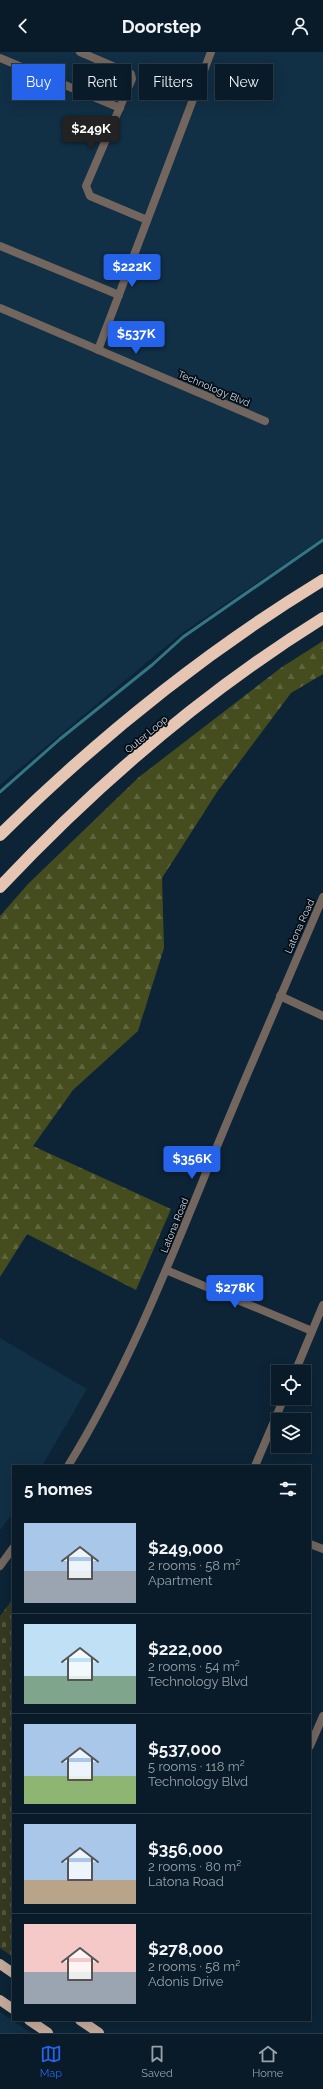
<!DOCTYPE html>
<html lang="en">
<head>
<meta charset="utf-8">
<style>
  :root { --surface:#091b28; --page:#172834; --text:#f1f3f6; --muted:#99a1a8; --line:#293945; --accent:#2563eb }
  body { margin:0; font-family:Raleway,sans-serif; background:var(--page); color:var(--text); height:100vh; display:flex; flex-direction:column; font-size:15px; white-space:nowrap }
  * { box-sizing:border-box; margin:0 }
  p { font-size:13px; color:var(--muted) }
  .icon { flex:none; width:22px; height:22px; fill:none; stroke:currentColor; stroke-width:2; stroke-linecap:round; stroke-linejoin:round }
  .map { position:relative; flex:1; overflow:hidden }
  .drawer { position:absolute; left:12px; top:1413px; width:299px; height:556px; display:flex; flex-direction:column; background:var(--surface); border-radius:0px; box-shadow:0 4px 16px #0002,0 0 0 1px var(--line) }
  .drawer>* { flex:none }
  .banner { position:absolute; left:12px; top:12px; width:299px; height:36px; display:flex; gap:8px }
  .fabs { position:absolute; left:271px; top:1313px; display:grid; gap:8px }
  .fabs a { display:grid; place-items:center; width:40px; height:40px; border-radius:0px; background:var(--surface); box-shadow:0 4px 16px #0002,0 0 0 1px var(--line); font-size:20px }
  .price { position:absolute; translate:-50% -34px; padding:0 9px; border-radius:4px; background:var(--accent); color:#fff; font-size:13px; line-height:26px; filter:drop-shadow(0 1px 2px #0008) }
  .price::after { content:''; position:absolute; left:50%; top:24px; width:12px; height:9px; margin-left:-6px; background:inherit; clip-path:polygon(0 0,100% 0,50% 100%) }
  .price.on { background:#222; color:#fff }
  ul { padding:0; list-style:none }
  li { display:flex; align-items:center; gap:12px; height:100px; padding:0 12px }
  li+li { border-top:1px solid var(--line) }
  li span { display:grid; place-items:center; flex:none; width:112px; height:80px; border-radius:0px; color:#555 }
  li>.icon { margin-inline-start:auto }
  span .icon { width:48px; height:48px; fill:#fffc; stroke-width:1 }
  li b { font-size:17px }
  h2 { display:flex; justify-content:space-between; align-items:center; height:48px; padding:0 12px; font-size:17px }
  .pill { padding:0 14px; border-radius:0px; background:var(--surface); box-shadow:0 4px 16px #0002,0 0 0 1px var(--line); font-size:14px; line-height:36px }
  .pill.on { background:var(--accent); color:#fff }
  header { display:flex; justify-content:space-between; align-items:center; height:52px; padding:0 12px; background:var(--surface); font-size:18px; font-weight:700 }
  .menu { display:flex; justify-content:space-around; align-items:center; height:56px; border-top:1px solid var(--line); background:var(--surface); font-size:11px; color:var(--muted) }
  .menu a { display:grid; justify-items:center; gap:2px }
  .menu .on { color:var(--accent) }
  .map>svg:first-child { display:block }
  .built { fill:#112f45 }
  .forest { fill:url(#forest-firs) }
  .cemetery { fill:url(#cemetery-stones) }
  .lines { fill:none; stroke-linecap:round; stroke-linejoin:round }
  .stream { stroke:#347684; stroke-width:3 }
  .minor { stroke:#73665e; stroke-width:8 }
  .tertiary { stroke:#73665e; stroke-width:8 }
  .primary { stroke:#c5aa9a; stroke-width:10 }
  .motorway { stroke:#e6c5b2; stroke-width:12 }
  .labels { text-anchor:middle; stroke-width:3.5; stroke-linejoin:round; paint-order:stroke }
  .street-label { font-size:10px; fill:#cedce9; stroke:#040c14 }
</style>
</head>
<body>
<header><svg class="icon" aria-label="back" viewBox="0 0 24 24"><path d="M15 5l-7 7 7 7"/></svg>Doorstep<svg class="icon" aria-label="person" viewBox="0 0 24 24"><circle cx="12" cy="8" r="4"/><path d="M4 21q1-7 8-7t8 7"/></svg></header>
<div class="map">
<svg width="323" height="1981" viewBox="0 0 323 1981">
  <defs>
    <pattern id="forest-firs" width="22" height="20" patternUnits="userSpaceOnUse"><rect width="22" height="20" fill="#454c1d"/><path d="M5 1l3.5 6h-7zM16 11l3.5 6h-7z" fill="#5f653e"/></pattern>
    <pattern id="cemetery-stones" width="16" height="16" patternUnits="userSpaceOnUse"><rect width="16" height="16" fill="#353a20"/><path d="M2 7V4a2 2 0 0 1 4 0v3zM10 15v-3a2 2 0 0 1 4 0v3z" fill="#515640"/></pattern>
  </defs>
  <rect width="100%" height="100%" fill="#0c2436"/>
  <g class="built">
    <path d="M 0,0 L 323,0 L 323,486 L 182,581 L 0,733 Z"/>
    <path d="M 0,1286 L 87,1337 L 42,1414 L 13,1414 L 13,1461 L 0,1478 Z"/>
    <path d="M 0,1960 L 31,1981 L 0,1981 Z"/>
  </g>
  <path class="forest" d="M 323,589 L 323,622 L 291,641 L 217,740 L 162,826 L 164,896 L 138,979 L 73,1038 L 33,1094 L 171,1157 L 136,1238 L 27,1182 L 0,1225 L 0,864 L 28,832 L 139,725 L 282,615 Z"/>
  <path class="cemetery" d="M 13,1547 L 13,1905 L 0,1896 L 0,1564 Z"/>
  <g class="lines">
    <path class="stream" d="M 0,740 L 60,687 L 152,613 L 183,585 L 323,488"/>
    <g class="minor">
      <path d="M 80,0 L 131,22 L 132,27 L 86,134 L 90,144 L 147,168"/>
      <path d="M 0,6 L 120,56"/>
      <path d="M 0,194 L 119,243"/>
      <path d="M 0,256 L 265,369"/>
      <path d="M 98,298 L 211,0"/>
      <path d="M 166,1218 L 312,1279"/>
      <path d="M 295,1320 L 323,1253"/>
      <path d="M 255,1414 L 284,1346"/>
      <path d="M 310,1492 L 323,1497"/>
      <path d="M 310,1694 L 323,1664"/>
    </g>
    <g class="tertiary">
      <path d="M 280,944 L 323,964"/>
      <path d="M 68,1414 C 127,1318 168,1214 210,1111 C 247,1022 285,933 323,845"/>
      <path d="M 0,1514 L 13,1496"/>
    </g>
    <g class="primary">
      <path d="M 0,1912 L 13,1921"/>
      <path d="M 0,1948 L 13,1957"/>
      <path d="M 29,1968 L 48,1981"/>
      <path d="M 80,1968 L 99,1981"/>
    </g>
    <g class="motorway">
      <path d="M 0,783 C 98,686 205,600 323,528"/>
      <path d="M 0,835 C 96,733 204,640 323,566"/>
    </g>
  </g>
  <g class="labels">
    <g class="street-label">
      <text transform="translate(214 336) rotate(23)" y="4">Technology Blvd</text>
      <text transform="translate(146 682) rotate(-40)" y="4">Outer Loop</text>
      <text transform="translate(299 874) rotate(-66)" y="4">Latona Road</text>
      <text transform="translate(174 1173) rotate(-68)" y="4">Latona Road</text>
    </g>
  </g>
</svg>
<div class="fabs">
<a><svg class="icon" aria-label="locate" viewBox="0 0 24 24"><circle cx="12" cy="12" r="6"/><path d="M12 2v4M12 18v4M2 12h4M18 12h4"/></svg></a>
<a><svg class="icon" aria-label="layers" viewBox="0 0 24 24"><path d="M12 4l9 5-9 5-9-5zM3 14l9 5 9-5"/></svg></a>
</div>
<b class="price on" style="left:91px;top:98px">$249K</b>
<b class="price" style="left:132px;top:236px">$222K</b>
<b class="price" style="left:136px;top:303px">$537K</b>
<b class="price" style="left:192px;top:1128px">$356K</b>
<b class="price" style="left:235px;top:1257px">$278K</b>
<div class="banner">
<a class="pill on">Buy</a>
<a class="pill">Rent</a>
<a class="pill">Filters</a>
<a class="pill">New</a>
</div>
<section class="drawer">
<h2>5 homes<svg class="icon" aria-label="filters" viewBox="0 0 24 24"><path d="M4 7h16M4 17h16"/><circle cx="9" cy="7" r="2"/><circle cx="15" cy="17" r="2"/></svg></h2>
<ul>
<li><span style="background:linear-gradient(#a9c7e8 60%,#9aa5b1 0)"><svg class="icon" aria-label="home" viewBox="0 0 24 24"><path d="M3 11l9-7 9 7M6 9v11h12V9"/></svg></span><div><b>$249,000</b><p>2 rooms · 58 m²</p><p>Apartment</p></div></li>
<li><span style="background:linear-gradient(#bfe0f5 65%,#7fa58c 0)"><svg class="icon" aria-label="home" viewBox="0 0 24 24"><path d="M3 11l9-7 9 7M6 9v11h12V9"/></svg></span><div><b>$222,000</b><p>2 rooms · 54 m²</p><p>Technology Blvd</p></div></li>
<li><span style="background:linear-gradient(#a9c7e8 65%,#8fb573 0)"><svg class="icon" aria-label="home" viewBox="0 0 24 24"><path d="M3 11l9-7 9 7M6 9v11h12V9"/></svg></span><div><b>$537,000</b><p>5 rooms · 118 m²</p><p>Technology Blvd</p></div></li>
<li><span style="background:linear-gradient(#a9c7e8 70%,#b9a48a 0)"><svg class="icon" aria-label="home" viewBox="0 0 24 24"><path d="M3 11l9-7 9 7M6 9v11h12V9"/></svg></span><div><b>$356,000</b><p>2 rooms · 80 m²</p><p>Latona Road</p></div></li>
<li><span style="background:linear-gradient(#f6c9c9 60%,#9aa5b1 0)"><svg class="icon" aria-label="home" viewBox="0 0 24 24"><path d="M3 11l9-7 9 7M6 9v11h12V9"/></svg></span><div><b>$278,000</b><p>2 rooms · 58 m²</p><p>Adonis Drive</p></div></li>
</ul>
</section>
</div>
<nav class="menu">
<a class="on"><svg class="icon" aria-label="map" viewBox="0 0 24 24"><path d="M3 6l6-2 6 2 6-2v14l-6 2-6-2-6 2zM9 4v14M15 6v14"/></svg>Map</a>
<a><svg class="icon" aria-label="saved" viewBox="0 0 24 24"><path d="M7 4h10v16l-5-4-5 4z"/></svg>Saved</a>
<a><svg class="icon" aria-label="home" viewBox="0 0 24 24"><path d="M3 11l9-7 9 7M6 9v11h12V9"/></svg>Home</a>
</nav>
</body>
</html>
